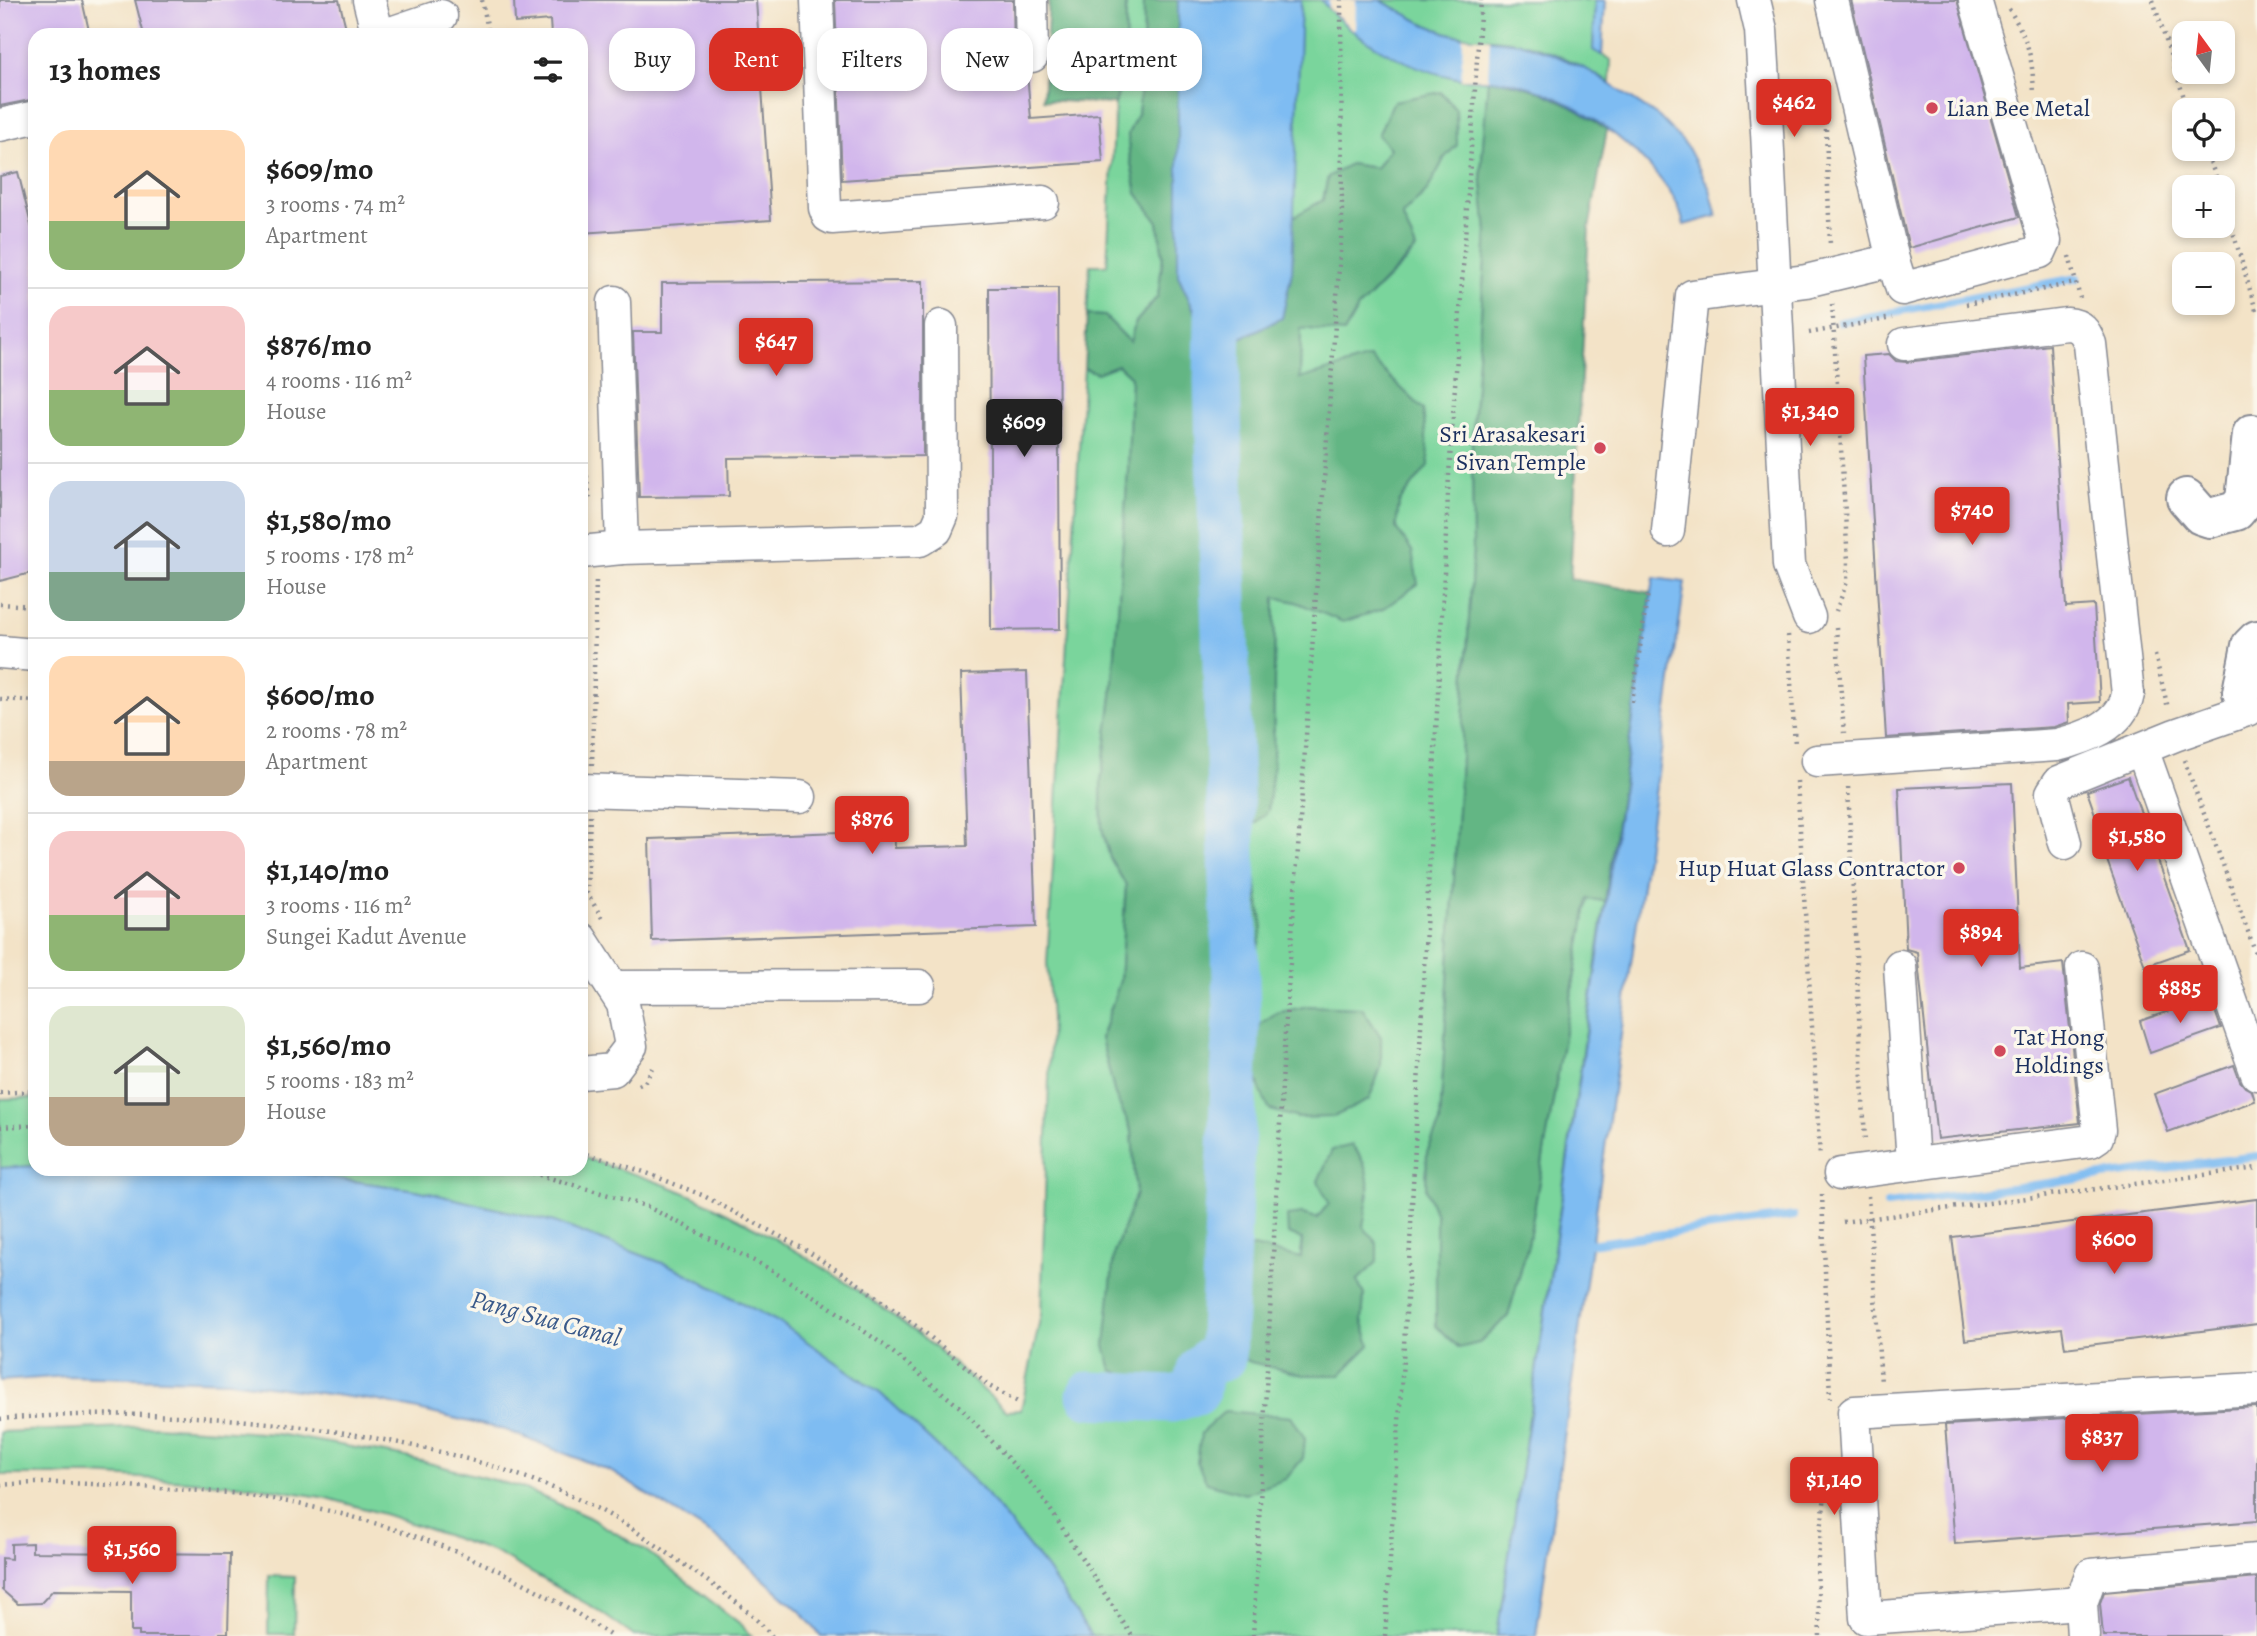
<!DOCTYPE html>
<html lang="en">
<head>
<meta charset="utf-8">
<style>
  :root { --surface:#fff; --page:#f6f6f6; --text:#222; --muted:#767676; --line:#e0e0e0; --accent:#d93025 }
  body { margin:0; font-family:Alegreya,serif; background:var(--page); color:var(--text); height:100vh; display:flex; flex-direction:column; font-size:26px; white-space:nowrap }
  * { box-sizing:border-box; margin:0 }
  p { font-size:23px; color:var(--muted) }
  .icon { flex:none; width:38px; height:38px; fill:none; stroke:currentColor; stroke-width:2; stroke-linecap:round; stroke-linejoin:round }
  .map { position:relative; flex:1; overflow:hidden }
  .drawer { position:absolute; left:28px; top:28px; width:560px; height:1148px; display:flex; flex-direction:column; background:var(--surface); border-radius:21px; box-shadow:0 4px 10px #0003 }
  .drawer>* { flex:none }
  .banner { position:absolute; left:609px; top:28px; width:665px; height:63px; display:flex; gap:14px }
  .needle { width:46px; rotate:345deg }
  .fabs { position:absolute; left:2172px; top:21px; display:grid; gap:14px }
  .fabs a { display:grid; place-items:center; width:63px; height:63px; border-radius:14px; background:var(--surface); box-shadow:0 4px 10px #0003; font-size:35px }
  .price { position:absolute; translate:-50% -60px; padding:0 16px; border-radius:7px; background:var(--accent); color:#fff; font-size:23px; line-height:46px; filter:drop-shadow(0 2px 4px #0008) }
  .price::after { content:''; position:absolute; left:50%; top:42px; width:21px; height:16px; margin-left:-10px; background:inherit; clip-path:polygon(0 0,100% 0,50% 100%) }
  .price.selected { background:#222; color:#fff }
  ul { padding:0; list-style:none }
  li { display:flex; align-items:center; gap:21px; height:175px; padding:0 21px }
  li+li { border-top:2px solid var(--line) }
  li span { display:grid; place-items:center; flex:none; width:196px; height:140px; border-radius:21px; color:#555 }
  li>.icon { margin-inline-start:auto }
  span .icon { width:84px; height:84px; fill:#fffc; stroke-width:1 }
  li b { font-size:30px }
  h2 { display:flex; justify-content:space-between; align-items:center; height:84px; padding:0 21px; font-size:30px }
  .pill { padding:0 24px; border-radius:21px; background:var(--surface); box-shadow:0 4px 10px #0003; font-size:24px; line-height:63px }
  .pill.selected { background:var(--accent); color:#fff }
  .map>svg:first-child { display:block }
  .green { fill:#7ad59c; stroke:#4a827d; stroke-width:2 }
  .forest { fill:#63b684; stroke:#3f7271; stroke-width:2 }
  .water { fill:#7ebcf2; stroke:#4c76a8; stroke-width:2 }
  .pier { fill:#f3e3c7 }
  .lines { fill:none; stroke-linecap:round; stroke-linejoin:round }
  .stream { stroke:#7ebcf2; stroke-width:8 }
  .river { stroke:#7ebcf2; stroke-width:47 }
  .building { fill:#d1b6ec }
  .minor-casing { stroke:#878992; stroke-width:35 }
  .major-casing { stroke:#878992; stroke-width:42 }
  .path { stroke:#878992; stroke-width:4.5; stroke-dasharray:2 5; stroke-linecap:butt }
  .minor { stroke:#fff; stroke-width:32 }
  .major { stroke:#fff; stroke-width:38 }
  .poi-dot { fill:#d1495b; stroke:#fbf7ec; stroke-width:2.5 }
  .labels { text-anchor:middle; stroke-width:7; stroke-linejoin:round; paint-order:stroke }
  .poi-label { font-size:24px; fill:#1b2f5e; stroke:#fbf7ec; text-anchor:start }
  .water-label { font-size:26px; font-style:italic; fill:#39598a; stroke:#fbf7ec }
</style>
</head>
<body>
<div class="map">
<svg width="2257" height="1636" viewBox="0 0 2257 1636">
  <rect width="100%" height="100%" fill="#fbf7ec"/>
  <filter id="ink" filterUnits="userSpaceOnUse"><feTurbulence type="fractalNoise" baseFrequency=".0143" numOctaves="2"/><feDisplacementMap in="SourceGraphic" scale="14" xChannelSelector="R" yChannelSelector="G"/><feConvolveMatrix kernelMatrix="1 2 1 2 8 2 1 2 1" color-interpolation-filters="sRGB"/></filter>
  <filter id="wash" filterUnits="userSpaceOnUse"><feTurbulence type="fractalNoise" baseFrequency=".00686" numOctaves="4" result="noise"/><feDisplacementMap in="SourceGraphic" scale="28" xChannelSelector="R" yChannelSelector="G"/><feGaussianBlur stdDeviation="1.57" result="paint"/><feColorMatrix in="noise" values="0 0 0 0 0 0 0 0 0 0 0 0 0 0 0 0 0 1.4 0 .05"/><feComposite in="paint" operator="in"/></filter>
  <g filter="url(#wash)">
    <rect width="100%" height="100%" fill="#f3e3c7"/>
    <g class="green">
      <path d="M 1126,0 L 1144,0 L 1143,72 L 1138,113 L 1128,134 L 1129,153 L 1137,193 L 1158,221 L 1163,256 L 1158,296 L 1135,323 L 1131,343 L 1105,316 L 1087,315 L 1090,265 L 1107,265 L 1115,104 L 1125,69 Z"/>
      <path d="M 1301,0 L 1321,0 C 1351,35 1415,71 1461,79 C 1469,80 1479,79 1488,79 L 1481,172 L 1487,232 L 1472,441 L 1473,549 L 1440,1123 L 1427,1152 L 1426,1189 L 1436,1215 L 1436,1326 L 1479,1343 L 1508,1316 L 1528,1245 L 1588,899 L 1605,901 L 1497,1636 L 1091,1636 L 1047,1569 L 981,1488 L 881,1394 L 782,1324 L 678,1269 L 554,1222 L 416,1190 L 269,1169 L 581,1169 L 581,1157 C 621,1170 663,1182 701,1200 C 778,1237 851,1282 919,1335 C 949,1358 978,1386 1007,1411 L 1021,1410 L 1041,1314 L 1051,1018 L 1047,963 L 1084,368 L 1097,373 L 1118,365 L 1131,377 L 1128,470 L 1112,696 L 1101,781 L 1102,828 L 1110,858 L 1126,885 L 1120,981 L 1101,1038 L 1115,1095 L 1132,1131 L 1136,1194 L 1114,1253 L 1198,1349 L 1212,1344 L 1251,1362 L 1303,1375 L 1340,1375 L 1370,1345 L 1362,1320 L 1364,1295 L 1357,1281 L 1377,1244 L 1362,1226 L 1369,1194 L 1329,1203 L 1317,1218 L 1302,1214 L 1301,1258 L 1253,1247 L 1234,1254 L 1239,1164 L 1223,1132 L 1212,1059 L 1221,1021 L 1247,989 L 1255,876 L 1242,856 L 1244,833 L 1268,811 L 1273,765 L 1275,596 L 1296,602 L 1412,551 L 1396,528 L 1399,503 L 1429,464 L 1300,379 L 1301,328 L 1344,333 L 1358,308 L 1405,262 L 1416,249 L 1402,216 L 1427,191 L 1445,157 L 1390,148 L 1376,168 L 1350,164 L 1328,177 L 1323,200 L 1293,217 Z"/>
      <path d="M 1380,0 L 1595,0 L 1593,50 L 1611,60 L 1610,83 C 1583,67 1553,50 1522,43 C 1498,37 1472,40 1448,33 C 1423,25 1402,12 1380,0 Z"/>
      <path d="M 35,1098 L 35,1166 L 0,1168 L 0,1099 Z"/>
      <path d="M 155,1426 L 277,1434 L 402,1456 L 520,1487 L 588,1517 L 648,1552 L 743,1626 L 752,1636 L 634,1636 L 596,1609 L 494,1552 L 387,1515 L 327,1498 L 254,1486 L 189,1481 L 93,1475 L 0,1475 L 0,1432 Z"/>
      <path d="M 269,1576 L 295,1577 L 294,1634 L 268,1634 Z"/>
    </g>
    <g class="forest">
      <path d="M 1049,0 L 1126,0 L 1125,69 L 1115,104 L 1043,100 Z"/>
      <path d="M 1144,0 L 1178,0 L 1178,275 L 1203,330 L 1208,380 L 1224,381 L 1228,344 L 1282,318 L 1292,271 L 1293,217 L 1323,200 L 1328,177 L 1350,164 L 1376,168 L 1390,148 L 1378,135 L 1394,101 L 1441,92 L 1456,109 L 1457,145 L 1445,157 L 1427,191 L 1402,215 L 1416,249 L 1358,308 L 1344,333 L 1301,328 L 1300,379 L 1370,358 L 1423,409 L 1429,464 L 1399,503 L 1396,528 L 1412,551 L 1418,584 L 1383,609 L 1343,622 L 1296,602 L 1275,597 L 1273,765 L 1268,811 L 1244,833 L 1242,856 L 1255,876 L 1263,928 L 1247,989 L 1221,1021 L 1212,1059 L 1223,1132 L 1239,1164 L 1234,1254 L 1253,1247 L 1301,1258 L 1302,1239 L 1288,1234 L 1287,1216 L 1302,1214 L 1317,1218 L 1329,1203 L 1318,1181 L 1332,1150 L 1352,1145 C 1375,1172 1369,1194 1363,1226 L 1377,1244 L 1377,1262 L 1357,1281 L 1364,1295 L 1362,1320 L 1370,1345 L 1340,1375 L 1303,1375 L 1251,1362 L 1212,1344 L 1198,1349 L 1185,1376 L 1140,1382 L 1112,1370 L 1105,1346 L 1114,1253 L 1136,1194 L 1132,1131 L 1115,1095 L 1101,1038 L 1120,981 L 1126,885 L 1110,858 L 1102,828 L 1101,782 L 1112,696 L 1128,470 L 1131,377 L 1118,365 L 1097,373 L 1084,368 L 1087,315 L 1105,316 L 1130,342 L 1135,323 L 1158,296 L 1163,256 L 1158,222 L 1137,193 L 1129,153 L 1128,134 L 1138,113 L 1143,72 Z"/>
      <path d="M 1488,79 C 1534,85 1570,102 1607,130 L 1589,229 L 1570,579 L 1652,593 L 1605,901 L 1588,899 L 1528,1245 L 1508,1316 L 1479,1343 L 1459,1348 L 1436,1326 L 1436,1215 L 1426,1189 L 1427,1152 L 1440,1123 L 1473,549 L 1472,441 L 1487,232 L 1481,172 Z"/>
      <path d="M 1308,1006 L 1362,1008 L 1381,1037 L 1381,1067 L 1369,1100 L 1333,1117 L 1298,1118 L 1270,1110 C 1252,1080 1252,1058 1260,1024 L 1276,1013 Z"/>
      <path d="M 1225,1411 L 1292,1417 L 1305,1439 L 1303,1458 L 1286,1479 L 1245,1494 L 1207,1483 L 1197,1463 L 1201,1433 Z"/>
    </g>
    <g class="water">
      <path d="M 1178,0 L 1301,0 L 1292,271 L 1282,318 L 1228,344 L 1224,381 L 1208,380 L 1203,329 L 1178,275 Z"/>
      <path d="M 1321,0 L 1380,0 L 1422,23 L 1444,32 L 1463,37 L 1521,43 L 1548,52 L 1588,70 L 1659,117 L 1687,146 L 1710,189 L 1717,216 L 1684,225 C 1682,217 1679,207 1675,200 C 1643,148 1574,97 1515,83 C 1496,78 1476,82 1457,78 C 1408,69 1353,39 1321,0 Z"/>
      <path d="M 1595,0 L 1605,0 L 1602,55 L 1593,50 Z"/>
      <path d="M 1654,578 L 1685,582 L 1536,1636 L 1497,1636 Z"/>
      <path d="M 35,1166 L 35,1169 L 269,1169 L 416,1190 L 554,1222 L 678,1269 L 782,1324 L 881,1394 L 981,1488 L 1047,1569 L 1091,1636 L 821,1636 L 801,1612 L 717,1538 L 610,1471 L 505,1430 L 379,1401 L 230,1381 L 67,1376 L 0,1381 L 0,1168 Z"/>
    </g>
    <g class="pier">
      <path d="M 1329,0 L 1356,0 L 1355,31 L 1329,9 Z"/>
      <path d="M 1463,37 L 1490,39 L 1488,79 L 1461,79 Z"/>
    </g>
    <g class="lines">
      <g class="stream">
        <path d="M 1840,322 L 2077,278"/>
        <path d="M 1887,1204 L 2257,1156"/>
        <path d="M 1582,1245 L 1794,1216"/>
      </g>
      <path class="river" d="M 1090,1395 L 1172,1399 L 1196,1392 C 1199,1371 1198,1362 1222,1358 L 1237,1011 L 1217,381 L 1218,315"/>
    </g>
    <g id="blocks">
      <g class="building">
        <path d="M 0,0 L 82,0 L 90,35 L 35,35 L 35,99 L 0,106 Z"/>
        <path d="M 135,0 L 339,0 L 346,28 L 318,35 L 144,35 Z"/>
        <path d="M 514,0 L 756,0 L 771,220 L 581,233 L 581,35 L 551,35 L 550,20 L 515,23 Z"/>
        <path d="M 835,0 L 1013,0 L 1014,57 L 1017,66 L 1027,73 L 1031,119 L 1099,114 L 1103,162 L 842,180 Z"/>
        <path d="M 1851,0 L 1957,0 L 2019,217 L 1909,248 Z"/>
        <path d="M 18,172 L 35,241 L 35,572 L 0,581 L 0,176 Z"/>
        <path d="M 923,281 L 923,456 L 728,458 L 729,496 L 639,497 L 633,332 L 662,332 L 662,283 Z"/>
        <path d="M 989,288 L 1058,288 L 1060,629 L 991,630 Z"/>
        <path d="M 2050,345 L 2066,607 L 2094,605 L 2100,702 L 2068,704 L 2069,722 L 2054,727 L 1886,738 L 1863,356 L 1889,354 L 1896,361 L 1906,362 Z"/>
        <path d="M 1027,672 L 1036,927 L 652,941 L 649,839 L 894,830 L 895,848 L 967,846 L 961,674 Z"/>
        <path d="M 2128,777 L 2190,950 L 2145,966 L 2099,838 L 2103,837 L 2087,791 Z"/>
        <path d="M 2012,783 L 2020,968 L 2063,963 L 2080,1123 L 1937,1139 L 1917,952 L 1906,949 L 1899,788 Z"/>
        <path d="M 2210,997 L 2221,1028 L 2150,1053 L 2140,1021 Z"/>
        <path d="M 2234,1065 L 2240,1081 L 2245,1087 L 2252,1091 L 2255,1101 L 2168,1132 L 2154,1094 Z"/>
        <path d="M 2257,1199 L 2257,1324 L 2065,1348 L 2062,1328 L 1965,1340 L 1952,1237 Z"/>
        <path d="M 2257,1407 L 2257,1521 L 1955,1544 L 1945,1425 Z"/>
        <path d="M 32,1543 L 32,1552 L 230,1554 L 228,1633 L 220,1633 L 220,1636 L 139,1636 L 139,1632 L 131,1632 L 131,1591 L 53,1590 L 41,1603 L 18,1604 L 2,1590 L 2,1558 L 11,1559 L 11,1544 Z"/>
        <path d="M 2257,1578 L 2257,1636 L 2103,1636 L 2100,1603 L 2104,1592 Z"/>
      </g>
    </g>
  </g>
  <g filter="url(#ink)">
    <use href="#blocks" fill-opacity="0" stroke="#878992" stroke-width="2"/>
    <g class="lines">
      <g class="minor-casing">
        <g id="minor">
          <path d="M 369,0 L 378,35"/>
          <path d="M 817,0 L 825,208 L 828,216 L 832,218 L 1043,202"/>
          <path d="M 1031,0 L 1032,56"/>
          <path d="M 1754,0 L 1761,30 L 1767,132 L 1789,565 L 1809,617"/>
          <path d="M 1832,0 L 1893,260 L 1902,289 L 2040,252 L 2045,241 L 1975,0"/>
          <path d="M 385,35 L 441,16"/>
          <path d="M 0,125 L 35,117"/>
          <path d="M 614,302 L 622,548"/>
          <path d="M 1668,531 L 1692,296 L 1806,281 L 1893,260"/>
          <path d="M 581,552 L 622,548 L 920,540 L 936,530 L 942,516 L 941,326"/>
          <path d="M 0,652 L 35,655"/>
          <path d="M 2142,749 L 2257,1074"/>
          <path d="M 1817,761 L 2057,745 C 2085,738 2122,726 2128,694 L 2090,344 C 2085,331 2081,325 2067,324 L 1904,344"/>
          <path d="M 581,790 L 800,797"/>
          <path d="M 2065,843 L 2052,793 L 2059,782 L 2175,735 L 2247,710"/>
          <path d="M 581,939 L 623,1004 L 631,1046 L 613,1070 L 581,1073"/>
          <path d="M 1900,966 L 1913,1163"/>
          <path d="M 612,987 L 919,986"/>
          <path d="M 1840,1174 L 2091,1141 L 2097,1137 L 2099,1130 L 2082,968"/>
          <path d="M 2081,1603 L 1866,1618 L 1854,1412 L 2257,1389"/>
          <path d="M 2083,1636 L 2081,1603 L 2091,1575 L 2257,1560"/>
        </g>
      </g>
      <g class="major-casing">
        <g id="major">
          <path d="M 2186,498 L 2201,515 L 2210,518 L 2236,511 L 2245,500 L 2252,434"/>
          <path d="M 2242,692 L 2251,646 L 2257,640"/>
        </g>
      </g>
      <g class="path">
        <path d="M 482,0 L 489,35"/>
        <path d="M 2153,0 L 2188,110"/>
        <path d="M 2009,9 C 2029,42 2032,55 2034,93"/>
        <path d="M 1825,101 L 1830,246"/>
        <path d="M 2205,149 L 2220,187"/>
        <path d="M 2222,194 L 2257,314"/>
        <path d="M 2069,256 L 2080,298"/>
        <path d="M 1832,304 L 1848,561 L 1847,582 L 1836,611"/>
        <path d="M 1966,304 L 2075,283"/>
        <path d="M 1809,333 L 1892,318"/>
        <path d="M 581,434 L 590,499"/>
        <path d="M 0,604 L 35,606"/>
        <path d="M 1836,627 L 1844,733"/>
        <path d="M 1788,635 L 1795,745"/>
        <path d="M 2155,655 L 2168,708"/>
        <path d="M 0,699 L 35,701"/>
        <path d="M 1632,702 L 1648,592"/>
        <path d="M 2184,760 L 2257,956"/>
        <path d="M 592,765 L 596,578"/>
        <path d="M 1797,781 L 1820,1157"/>
        <path d="M 1848,787 L 1865,1142"/>
        <path d="M 590,815 L 587,893 L 602,918"/>
        <path d="M 639,1085 L 645,1082 L 653,1068"/>
        <path d="M 0,1093 L 35,1091"/>
        <path d="M 0,1127 L 35,1125"/>
        <path d="M 581,1152 L 644,1172 L 702,1195 L 804,1249 L 860,1285 L 923,1331 L 989,1386 L 1018,1402"/>
        <path d="M 519,1169 L 646,1206 L 764,1266 L 823,1302 L 885,1346 L 961,1408 L 1039,1492 L 1132,1636"/>
        <path d="M 1822,1194 L 1830,1398"/>
        <path d="M 1868,1196 L 1881,1383"/>
        <path d="M 1843,1222 L 2257,1168"/>
        <path d="M 0,1419 C 113,1410 226,1415 339,1432 C 425,1446 513,1466 592,1506 C 625,1522 656,1545 686,1566 C 717,1588 747,1607 772,1636"/>
        <path d="M 0,1485 C 53,1480 106,1485 159,1488 C 190,1491 223,1491 254,1496 C 382,1516 505,1562 611,1636"/>
        <path d="M 1253,1636 L 1284,1047 L 1342,225 L 1341,0"/>
        <path d="M 1385,1636 L 1408,1283 L 1449,475 L 1481,0"/>
        <path d="M 1820,1636 L 1817,1567 L 1827,1477"/>
      </g>
      <use href="#minor" class="minor"/>
      <use href="#major" class="major"/>
    </g>
  </g>
  <g class="poi-dot">
    <circle cx="1932" cy="108" r="7"/>
    <circle cx="1600" cy="448" r="7"/>
    <circle cx="1959" cy="868" r="7"/>
    <circle cx="2000" cy="1051" r="7"/>
  </g>
  <g class="labels">
    <g class="poi-label">
      <text x="1946" y="116">Lian Bee Metal</text>
      <text x="1586" y="442" text-anchor="end">Sri Arasakesari<tspan x="1586" dy="28">Sivan Temple</tspan></text>
      <text x="1945" y="876" text-anchor="end">Hup Huat Glass Contractor</text>
      <text x="2014" y="1045">Tat Hong<tspan x="2014" dy="28">Holdings</tspan></text>
    </g>
    <g class="water-label">
      <text transform="translate(546 1318) rotate(15)" y="9">Pang Sua Canal</text>
    </g>
  </g>
</svg>
<div class="fabs">
<a><svg class="needle" viewBox="-14 -14 28 28"><path d="M0-13l5 13h-10z" fill="#e53935"/><path d="M0 13l5-13h-10z" fill="#767676"/></svg></a>
<a><svg class="icon" aria-label="locate" viewBox="0 0 24 24"><circle cx="12" cy="12" r="6"/><path d="M12 2v4M12 18v4M2 12h4M18 12h4"/></svg></a>
<a>+</a>
<a>−</a>
</div>
<b class="price" style="left:1794px;top:139px">$462</b>
<b class="price" style="left:776px;top:378px">$647</b>
<b class="price" style="left:1810px;top:448px">$1,340</b>
<b class="price selected" style="left:1024px;top:459px">$609</b>
<b class="price" style="left:1972px;top:547px">$740</b>
<b class="price" style="left:872px;top:856px">$876</b>
<b class="price" style="left:2137px;top:873px">$1,580</b>
<b class="price" style="left:1981px;top:969px">$894</b>
<b class="price" style="left:2180px;top:1025px">$885</b>
<b class="price" style="left:2114px;top:1276px">$600</b>
<b class="price" style="left:2102px;top:1474px">$837</b>
<b class="price" style="left:1834px;top:1517px">$1,140</b>
<b class="price" style="left:132px;top:1586px">$1,560</b>
<div class="banner">
<a class="pill">Buy</a>
<a class="pill selected">Rent</a>
<a class="pill">Filters</a>
<a class="pill">New</a>
<a class="pill">Apartment</a>
</div>
<section class="drawer">
<h2>13 homes<svg class="icon" aria-label="filters" viewBox="0 0 24 24"><path d="M4 7h16M4 17h16"/><circle cx="9" cy="7" r="2"/><circle cx="15" cy="17" r="2"/></svg></h2>
<ul>
<li><span style="background:linear-gradient(#ffd9b3 65%,#8fb573 0)"><svg class="icon" aria-label="home" viewBox="0 0 24 24"><path d="M3 11l9-7 9 7M6 9v11h12V9"/></svg></span><div><b>$609/mo</b><p>3 rooms · 74 m²</p><p>Apartment</p></div></li>
<li><span style="background:linear-gradient(#f6c9c9 60%,#8fb573 0)"><svg class="icon" aria-label="home" viewBox="0 0 24 24"><path d="M3 11l9-7 9 7M6 9v11h12V9"/></svg></span><div><b>$876/mo</b><p>4 rooms · 116 m²</p><p>House</p></div></li>
<li><span style="background:linear-gradient(#c9d6e8 65%,#7fa58c 0)"><svg class="icon" aria-label="home" viewBox="0 0 24 24"><path d="M3 11l9-7 9 7M6 9v11h12V9"/></svg></span><div><b>$1,580/mo</b><p>5 rooms · 178 m²</p><p>House</p></div></li>
<li><span style="background:linear-gradient(#ffd9b3 75%,#b9a48a 0)"><svg class="icon" aria-label="home" viewBox="0 0 24 24"><path d="M3 11l9-7 9 7M6 9v11h12V9"/></svg></span><div><b>$600/mo</b><p>2 rooms · 78 m²</p><p>Apartment</p></div></li>
<li><span style="background:linear-gradient(#f6c9c9 60%,#8fb573 0)"><svg class="icon" aria-label="home" viewBox="0 0 24 24"><path d="M3 11l9-7 9 7M6 9v11h12V9"/></svg></span><div><b>$1,140/mo</b><p>3 rooms · 116 m²</p><p>Sungei Kadut Avenue</p></div></li>
<li><span style="background:linear-gradient(#dfe7d0 65%,#b9a48a 0)"><svg class="icon" aria-label="home" viewBox="0 0 24 24"><path d="M3 11l9-7 9 7M6 9v11h12V9"/></svg></span><div><b>$1,560/mo</b><p>5 rooms · 183 m²</p><p>House</p></div></li>
</ul>
</section>
</div>
</body>
</html>
